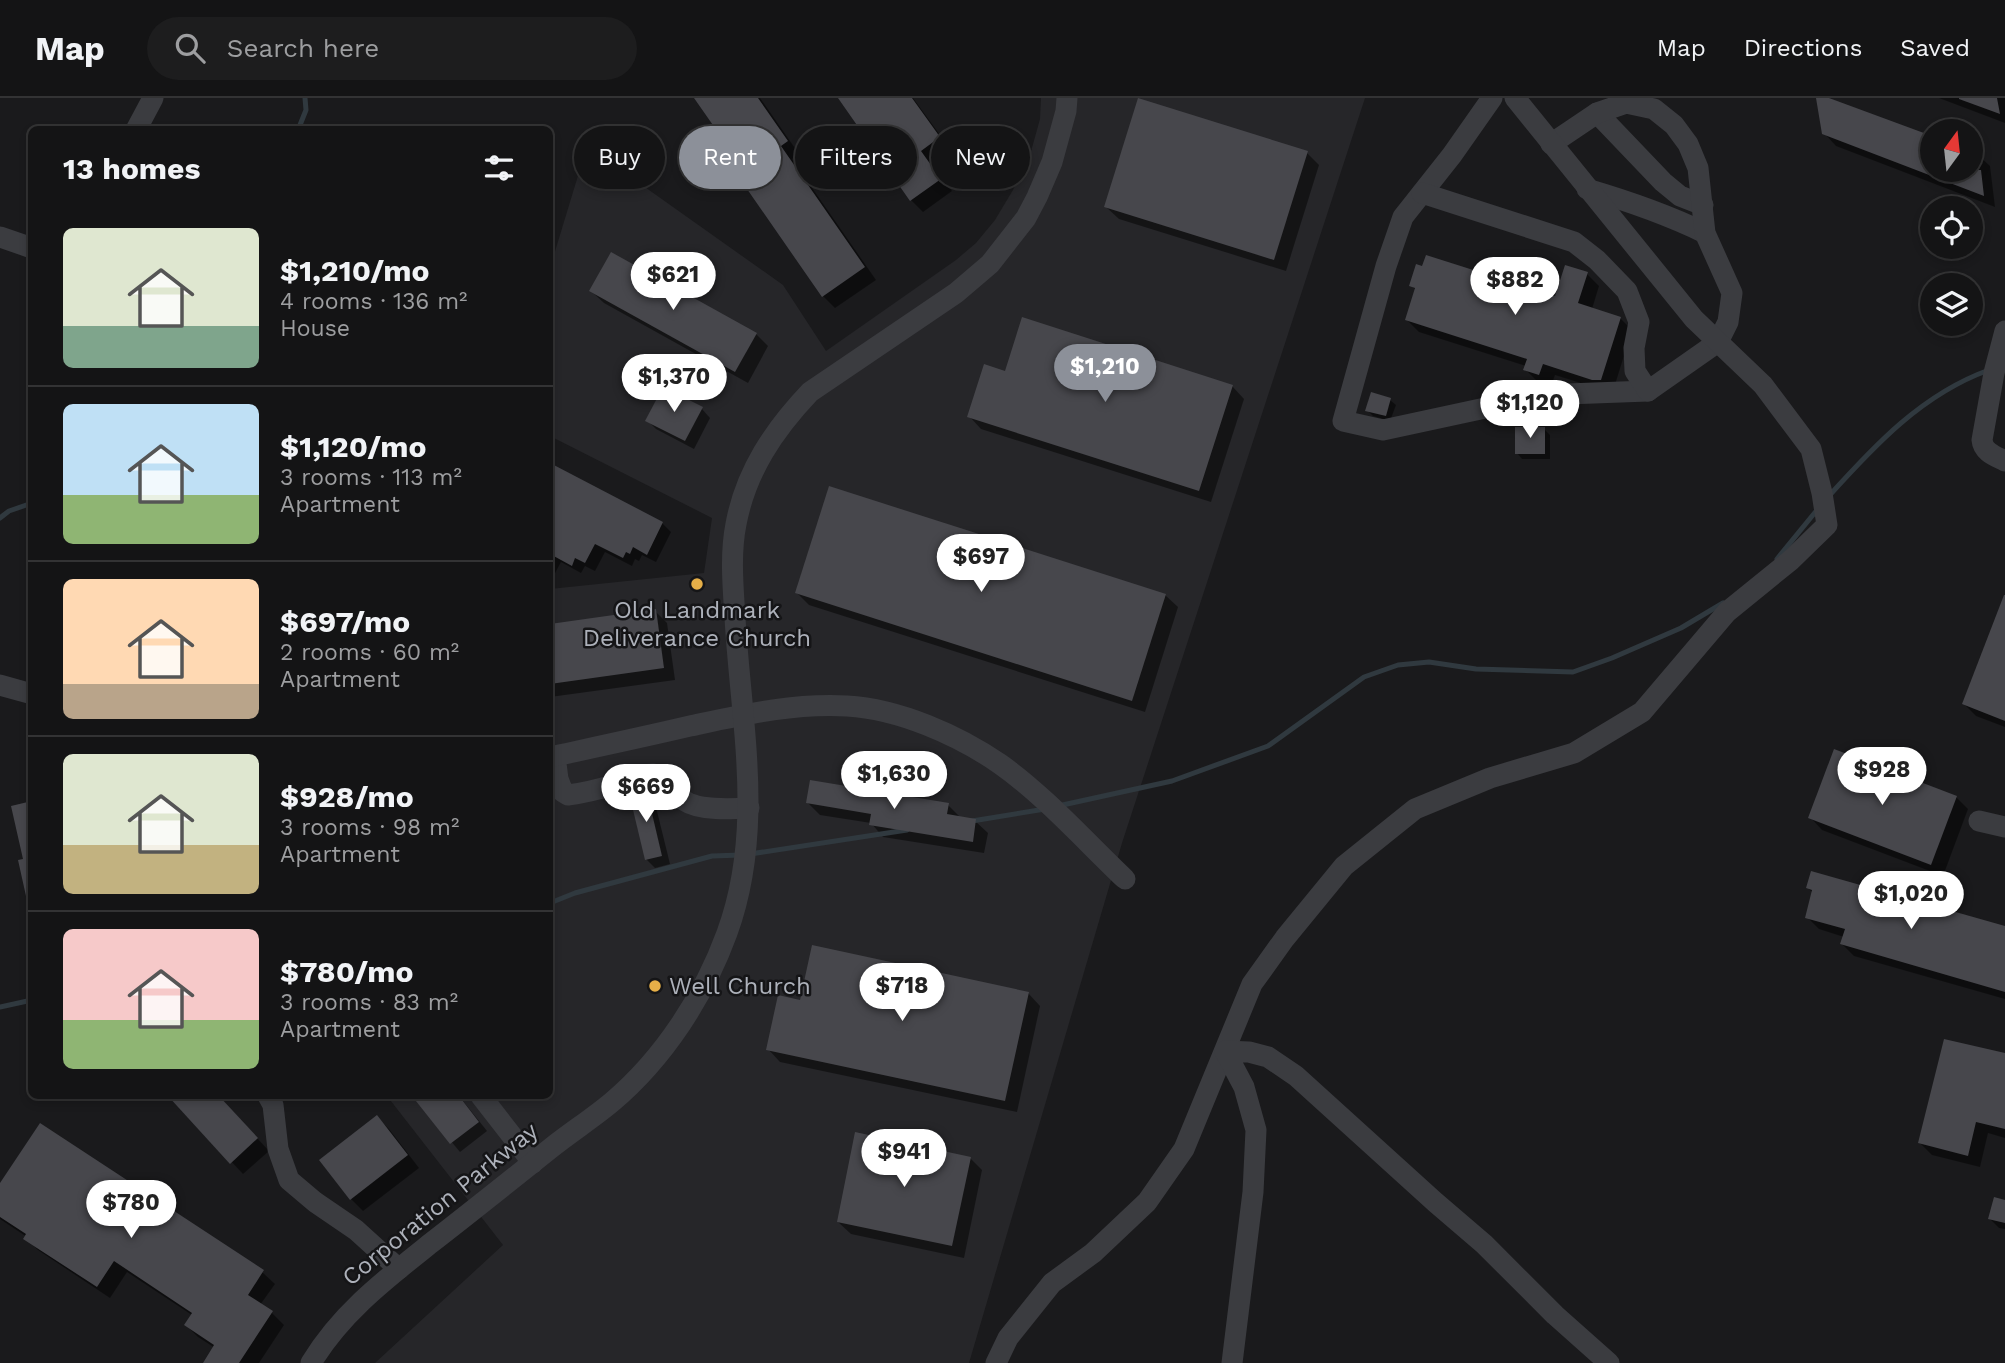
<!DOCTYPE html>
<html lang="en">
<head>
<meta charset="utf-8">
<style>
  :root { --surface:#141415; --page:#1d1d1e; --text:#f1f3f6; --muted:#9d9ea0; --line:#333334; --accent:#8c9099 }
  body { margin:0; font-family:"Work Sans",sans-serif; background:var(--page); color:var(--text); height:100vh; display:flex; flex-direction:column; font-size:26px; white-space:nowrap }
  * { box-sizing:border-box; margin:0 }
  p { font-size:23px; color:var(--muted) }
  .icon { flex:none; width:38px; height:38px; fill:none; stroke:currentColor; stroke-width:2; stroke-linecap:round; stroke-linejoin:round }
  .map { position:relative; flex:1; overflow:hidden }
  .drawer { position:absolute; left:28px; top:28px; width:525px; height:973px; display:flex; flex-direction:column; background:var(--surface); border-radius:10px; box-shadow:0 4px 10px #0003,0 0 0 2px var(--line) }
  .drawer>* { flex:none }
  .top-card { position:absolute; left:574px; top:28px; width:665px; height:63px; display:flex; gap:14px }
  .needle { width:46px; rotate:15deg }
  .buttons { position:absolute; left:1920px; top:21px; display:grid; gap:14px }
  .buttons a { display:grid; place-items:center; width:63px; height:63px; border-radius:50%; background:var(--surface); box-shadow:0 4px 10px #0003,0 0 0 2px var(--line); font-size:35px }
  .price { position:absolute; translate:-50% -60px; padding:0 16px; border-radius:24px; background:#fff; color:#222; font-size:23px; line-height:46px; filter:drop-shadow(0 2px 4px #0008) }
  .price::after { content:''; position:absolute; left:50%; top:42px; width:21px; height:16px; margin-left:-10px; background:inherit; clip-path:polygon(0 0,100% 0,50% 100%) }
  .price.current { background:var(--accent); color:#fff }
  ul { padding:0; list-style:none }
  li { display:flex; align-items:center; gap:21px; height:175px; padding:0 35px }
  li+li { border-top:2px solid var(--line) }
  li span { display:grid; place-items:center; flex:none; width:196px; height:140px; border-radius:10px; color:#555 }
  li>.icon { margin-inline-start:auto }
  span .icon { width:84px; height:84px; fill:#fffc; stroke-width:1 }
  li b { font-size:30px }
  h2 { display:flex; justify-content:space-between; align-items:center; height:84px; padding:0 35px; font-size:30px }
  .chip { padding:0 24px; border-radius:32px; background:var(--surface); box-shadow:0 4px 10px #0003,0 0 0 2px var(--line); font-size:24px; line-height:63px }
  .chip.current { background:var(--accent); color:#fff }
  header { display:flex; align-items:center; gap:42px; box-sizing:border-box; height:98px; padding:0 35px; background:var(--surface); border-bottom:2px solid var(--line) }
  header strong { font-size:33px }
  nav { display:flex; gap:38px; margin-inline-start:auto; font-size:24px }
  .search { width:490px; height:63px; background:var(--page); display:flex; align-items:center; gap:18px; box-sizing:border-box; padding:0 24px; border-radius:38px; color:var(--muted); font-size:26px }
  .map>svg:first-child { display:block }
  .built { fill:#262629 }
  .shadow { fill:#0007 }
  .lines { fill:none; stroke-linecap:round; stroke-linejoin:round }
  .stream { stroke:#30393f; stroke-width:5 }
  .building { fill:#47474c }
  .minor { stroke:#3b3c40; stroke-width:21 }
  .poi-dot { fill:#e6af48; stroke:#151517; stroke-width:2.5 }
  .labels { text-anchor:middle; stroke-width:5; stroke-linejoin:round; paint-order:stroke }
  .poi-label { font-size:24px; fill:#adb1ba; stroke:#151517 }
  .street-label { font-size:24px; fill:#adb1ba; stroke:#151517 }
</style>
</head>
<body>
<header>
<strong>Map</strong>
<div class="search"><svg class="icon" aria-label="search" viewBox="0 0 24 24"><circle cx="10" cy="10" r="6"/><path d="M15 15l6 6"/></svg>Search here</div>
<nav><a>Map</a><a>Directions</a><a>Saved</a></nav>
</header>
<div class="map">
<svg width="2005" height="1265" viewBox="0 0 2005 1265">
  <rect width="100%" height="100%" fill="#1a1a1c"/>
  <path class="built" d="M 1041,0 L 1365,0 L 1122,745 L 969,1265 L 375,1265 L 503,1147 L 387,998 L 550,998 L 550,491 L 704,475 L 712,420 L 550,338 L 550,170 L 587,48 L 783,187 L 826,253 L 956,162 L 976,145 L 995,122 L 1013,92 L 1030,57 L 1040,21 Z"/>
  <g class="shadow">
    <path d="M 696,0 L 760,0 L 799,56 L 792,61 L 876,182 L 835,210 L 823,198 L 740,79 L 748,73 Z"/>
    <path d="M 841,0 L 913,0 L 951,52 L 932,66 L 952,93 L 923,114 L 911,102 Z"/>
    <path d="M 1817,0 L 1824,0 L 1932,39 L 1932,72 L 1970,72 L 1970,53 L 1977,56 L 1990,68 L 1995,109 L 1836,48 L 1824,35 Z"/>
    <path d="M 1939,0 L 2005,0 L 2005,25 Z"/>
    <path d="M 1307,55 L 1319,67 L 1286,173 L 1119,121 L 1106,109 Z"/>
    <path d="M 1587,176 L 1599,188 L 1592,211 L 1620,220 L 1632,232 L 1613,293 L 1606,293 L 1555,277 L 1551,288 L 1537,283 L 1525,271 L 1526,268 L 1419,234 L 1407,222 L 1416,192 L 1411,187 L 1556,200 Z"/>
    <path d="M 591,193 L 756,236 L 768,248 L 748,285 L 604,205 Z"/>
    <path d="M 1006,275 L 1232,288 L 1244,301 L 1211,404 L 981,331 L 969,318 Z"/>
    <path d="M 1390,302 L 1396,307 L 1390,323 L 1373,318 L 1367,312 Z"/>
    <path d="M 702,311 L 710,320 L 694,351 L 656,331 L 647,322 Z"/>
    <path d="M 1544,331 L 1550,337 L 1550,361 L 1522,361 L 1517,355 Z"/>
    <path d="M 550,367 L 662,425 L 671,434 L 656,464 L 642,457 L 639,463 L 635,461 L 632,468 L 605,454 L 595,473 L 585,468 L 581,475 L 561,464 L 554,477 L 550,475 Z"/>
    <path d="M 797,495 L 1165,497 L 1178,509 L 1145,614 L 809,507 Z"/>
    <path d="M 2005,505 L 2005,629 L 1976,618 L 1964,606 Z"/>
    <path d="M 655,513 L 667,525 L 675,582 L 550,599 L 550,528 Z"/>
    <path d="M 646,692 L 654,701 L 670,766 L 655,770 L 646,761 Z"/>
    <path d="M 1956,699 L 1968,711 L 1943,778 L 1822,732 L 1810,719 Z"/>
    <path d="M 32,705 L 32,812 L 20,764 L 25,763 Z"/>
    <path d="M 808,705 L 948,707 L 960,719 L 975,723 L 988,735 L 984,755 L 883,739 L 871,725 L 820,717 Z"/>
    <path d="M 1808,790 L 2005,830 L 2005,901 L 1854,858 L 1842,846 L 1844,839 L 1819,831 L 1807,819 L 1813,795 Z"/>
    <path d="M 1028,895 L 1040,908 L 1017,1014 L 780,964 L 768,951 L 801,904 Z"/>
    <path d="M 2005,957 L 2005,1040 L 1988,1035 L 1980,1069 L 1932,1057 L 1920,1045 Z"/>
    <path d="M 170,998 L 218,998 L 269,1053 L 243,1076 Z"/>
    <path d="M 420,998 L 459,998 L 487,1033 L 460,1054 L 416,1001 Z"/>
    <path d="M 377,1019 L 389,1031 L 419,1070 L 363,1113 L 351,1101 L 322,1062 Z"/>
    <path d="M 970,1060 L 982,1072 L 964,1160 L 851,1136 L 838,1124 Z"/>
    <path d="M 0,1088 L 262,1174 L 275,1186 L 260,1207 L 272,1215 L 284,1227 L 259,1265 L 205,1265 L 215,1250 L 198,1239 L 186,1227 L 192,1217 L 127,1174 L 110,1200 L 38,1152 L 26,1140 L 27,1139 L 0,1121 Z"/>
    <path d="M 2005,1104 L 2005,1131 L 1999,1130 L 1990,1121 Z"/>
  </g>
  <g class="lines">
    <g class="stream">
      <path d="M 298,32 L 306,12 L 305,0"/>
      <path d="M 1828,399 C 1874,348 1922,296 1989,272"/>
      <path d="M 0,420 L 9,413 L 32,405"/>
      <path d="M 1777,461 L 1817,412"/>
      <path d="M 1058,708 L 1172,683 L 1268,648 L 1364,579 L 1398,567 L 1429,564 L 1476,571 L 1573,574 L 1612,560 L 1681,530 L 1723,505"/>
      <path d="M 972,723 L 1045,711"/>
      <path d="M 750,756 L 907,732"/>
      <path d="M 550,805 L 575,795 L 712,758 L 741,757"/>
      <path d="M 0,909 L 32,902"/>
    </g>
  </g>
  <g class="building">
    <path d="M 694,0 L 758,0 L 788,43 L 781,48 L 865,169 L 822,199 L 738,78 L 745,73 Z"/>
    <path d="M 838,0 L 912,0 L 940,39 L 921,53 L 941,81 L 910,103 Z"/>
    <path d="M 1138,0 L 1308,53 L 1274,162 L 1104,109 Z"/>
    <path d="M 1816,0 L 1829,0 L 1932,38 L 1932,72 L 1981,72 L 1984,98 L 1822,36 Z"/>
    <path d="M 1959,0 L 1997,0 L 2000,16 L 1959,1 Z"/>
    <path d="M 611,154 L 757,235 L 735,274 L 589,193 Z"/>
    <path d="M 1426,157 L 1555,198 L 1565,167 L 1588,174 L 1578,205 L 1621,219 L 1601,282 L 1592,282 L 1543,266 L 1539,277 L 1523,272 L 1527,261 L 1405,222 L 1415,190 L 1409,188 L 1416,166 L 1422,168 Z"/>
    <path d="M 1022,219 L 1233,287 L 1199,393 L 967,319 L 984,266 L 1005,273 Z"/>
    <path d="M 663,289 L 703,309 L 685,343 L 645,323 Z"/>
    <path d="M 1371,294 L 1391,300 L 1386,318 L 1365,313 Z"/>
    <rect x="1515" y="329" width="30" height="27"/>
    <path d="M 550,365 L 663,424 L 647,457 L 633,449 L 630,456 L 626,454 L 623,460 L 595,446 L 585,465 L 575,460 L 572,468 L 550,456 Z"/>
    <path d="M 829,388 L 1166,496 L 1132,603 L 795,495 Z"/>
    <path d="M 2004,497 L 2005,497 L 2005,623 L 1962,606 Z"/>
    <path d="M 656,511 L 664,570 L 550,586 L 550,526 Z"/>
    <path d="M 1834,651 L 1957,698 L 1931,767 L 1808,720 Z"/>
    <path d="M 810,682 L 949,705 L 947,716 L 976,721 L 973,744 L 869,727 L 871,716 L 806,705 Z"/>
    <path d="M 646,690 L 662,758 L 645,762 L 629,695 Z"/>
    <path d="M 32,703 L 32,797 L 26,798 L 18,762 L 23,761 L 11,708 Z"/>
    <path d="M 1811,773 L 2005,828 L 2005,894 L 1840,846 L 1845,831 L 1805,820 L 1812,792 L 1806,790 Z"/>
    <path d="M 812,847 L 1029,894 L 1005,1003 L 766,952 L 778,897 L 800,902 Z"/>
    <path d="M 1944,941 L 2005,955 L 2005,1031 L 1976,1024 L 1968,1058 L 1918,1045 Z"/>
    <path d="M 168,998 L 219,998 L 258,1040 L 230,1066 Z"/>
    <path d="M 412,998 L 459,998 L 479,1024 L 450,1046 Z"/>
    <path d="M 377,1017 L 408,1057 L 350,1102 L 319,1062 Z"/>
    <path d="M 40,1025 L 264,1172 L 248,1197 L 273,1213 L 239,1265 L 203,1265 L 214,1247 L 184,1227 L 192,1215 L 114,1163 L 97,1189 L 23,1141 L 26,1136 L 0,1119 L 0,1085 Z"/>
    <path d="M 855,1034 L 971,1059 L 952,1148 L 837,1124 Z"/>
    <path d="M 1994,1099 L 2005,1102 L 2005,1125 L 1988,1121 Z"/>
  </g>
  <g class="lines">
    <g class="minor">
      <path d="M 1492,0 L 1452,57 L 1403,119 L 1386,168 L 1343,323 L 1383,332 L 1513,304 L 1567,296 L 1648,293"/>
      <path d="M 1597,15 L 1663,84 L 1680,98 L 1703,107"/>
      <path d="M 136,32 L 153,0"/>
      <path d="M 1587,91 C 1628,103 1666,116 1705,135"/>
      <path d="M 1422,95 L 1574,144 L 1597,162 L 1627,193 L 1639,224 L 1634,250 L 1635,273 L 1648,293 L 1718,244 L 1728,224 L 1732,195 L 1705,135 L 1698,70 L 1688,46 L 1674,27 L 1654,11 L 1626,5 L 1597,15 L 1551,46"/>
      <path d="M 0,139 L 32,150"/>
      <path d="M 2005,233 L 1994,275 L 1982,342 C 1983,354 1995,358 2005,363"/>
      <path d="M 0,587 L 32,596"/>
      <path d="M 555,658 L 558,681 L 563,694 L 568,697 C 584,695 600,691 616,686 C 627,682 640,676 653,676 C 669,677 673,696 685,703 C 700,713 732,711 749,710"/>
      <path d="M 550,659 C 596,649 643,639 690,628 C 742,617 793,605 847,608 C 899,611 958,637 1000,666 C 1043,696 1086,744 1125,781"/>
      <path d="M 1979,723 L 2005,729"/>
      <path d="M 268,998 L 273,1007 L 278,1051 L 289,1082 L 315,1104 L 356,1132 L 399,1171"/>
      <path d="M 481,998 L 533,1065"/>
      <path d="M 311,1265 C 341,1215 386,1181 431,1145 C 471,1114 511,1082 551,1050 C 571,1034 593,1020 612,1004 C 664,960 704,898 727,835 C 765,731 741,626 735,520 C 733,488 730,456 736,426 C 746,373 774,332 810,294 L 956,195 L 990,166 L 1026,120 L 1037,99 L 1052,64 L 1066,13 L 1067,0"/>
      <path d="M 996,1265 L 1008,1240 L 1052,1185 L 1093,1155 L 1147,1104 L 1184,1051 L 1252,886 L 1285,840 L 1344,768 L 1415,711 L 1490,680 L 1574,655 L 1642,614 L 1727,514 L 1791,462 L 1827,427 L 1822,395 L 1811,351 L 1763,287 L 1694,221 L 1515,0"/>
      <path d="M 1232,1265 L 1253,1094 L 1256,1032 L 1244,989 L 1225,953 L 1249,954 L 1268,959 L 1296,978 L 1435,1104 L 1484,1146 L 1555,1217 L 1609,1265"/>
    </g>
  </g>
  <g class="poi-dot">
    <circle cx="697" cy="486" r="7"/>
    <circle cx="655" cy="888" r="7"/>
  </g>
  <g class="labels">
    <g class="poi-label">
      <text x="697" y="520">Old Landmark<tspan x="697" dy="28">Deliverance Church</tspan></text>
      <text x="669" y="896" text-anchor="start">Well Church</text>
    </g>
    <g class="street-label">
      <text transform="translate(440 1106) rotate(-39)" y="8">Corporation Parkway</text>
    </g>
  </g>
</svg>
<div class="buttons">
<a><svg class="needle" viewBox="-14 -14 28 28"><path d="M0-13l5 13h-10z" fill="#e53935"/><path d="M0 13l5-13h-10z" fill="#9d9ea0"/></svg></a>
<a><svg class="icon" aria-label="locate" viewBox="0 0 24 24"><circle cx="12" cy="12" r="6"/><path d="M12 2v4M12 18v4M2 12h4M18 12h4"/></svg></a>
<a><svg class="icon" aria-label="layers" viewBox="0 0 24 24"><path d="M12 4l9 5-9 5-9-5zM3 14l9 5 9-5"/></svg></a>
</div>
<b class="price" style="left:673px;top:214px">$621</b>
<b class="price" style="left:1515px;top:219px">$882</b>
<b class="price current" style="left:1105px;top:306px">$1,210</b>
<b class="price" style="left:674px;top:316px">$1,370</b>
<b class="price" style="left:1530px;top:342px">$1,120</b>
<b class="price" style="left:981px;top:496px">$697</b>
<b class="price" style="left:1882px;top:709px">$928</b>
<b class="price" style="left:894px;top:713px">$1,630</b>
<b class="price" style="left:646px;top:726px">$669</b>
<b class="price" style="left:1911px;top:833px">$1,020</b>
<b class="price" style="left:902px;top:925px">$718</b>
<b class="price" style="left:904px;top:1091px">$941</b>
<b class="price" style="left:131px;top:1142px">$780</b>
<div class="top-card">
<a class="chip">Buy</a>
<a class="chip current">Rent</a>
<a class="chip">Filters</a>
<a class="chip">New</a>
</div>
<section class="drawer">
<h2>13 homes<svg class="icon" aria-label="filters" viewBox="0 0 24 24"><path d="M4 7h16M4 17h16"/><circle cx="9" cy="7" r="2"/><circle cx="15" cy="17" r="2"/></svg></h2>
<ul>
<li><span style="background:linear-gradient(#dfe7d0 70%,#7fa58c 0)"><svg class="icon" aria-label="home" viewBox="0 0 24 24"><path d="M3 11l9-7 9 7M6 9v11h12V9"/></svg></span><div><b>$1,210/mo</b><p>4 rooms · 136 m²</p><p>House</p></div></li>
<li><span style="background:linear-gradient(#bfe0f5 65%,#8fb573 0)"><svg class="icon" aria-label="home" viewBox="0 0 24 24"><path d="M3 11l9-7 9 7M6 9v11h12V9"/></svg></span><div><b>$1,120/mo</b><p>3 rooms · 113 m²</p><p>Apartment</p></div></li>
<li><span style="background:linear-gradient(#ffd9b3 75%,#b9a48a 0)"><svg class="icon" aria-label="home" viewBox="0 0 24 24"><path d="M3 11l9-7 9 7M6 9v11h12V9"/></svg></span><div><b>$697/mo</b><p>2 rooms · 60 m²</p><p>Apartment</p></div></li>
<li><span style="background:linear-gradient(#dfe7d0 65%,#c2b280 0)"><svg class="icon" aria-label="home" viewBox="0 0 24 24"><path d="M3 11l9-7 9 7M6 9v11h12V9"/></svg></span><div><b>$928/mo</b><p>3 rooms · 98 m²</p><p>Apartment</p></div></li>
<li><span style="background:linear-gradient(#f6c9c9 65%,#8fb573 0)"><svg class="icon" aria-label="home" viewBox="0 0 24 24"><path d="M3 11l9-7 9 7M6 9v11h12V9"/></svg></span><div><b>$780/mo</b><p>3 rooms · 83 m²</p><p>Apartment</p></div></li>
</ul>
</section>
</div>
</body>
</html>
